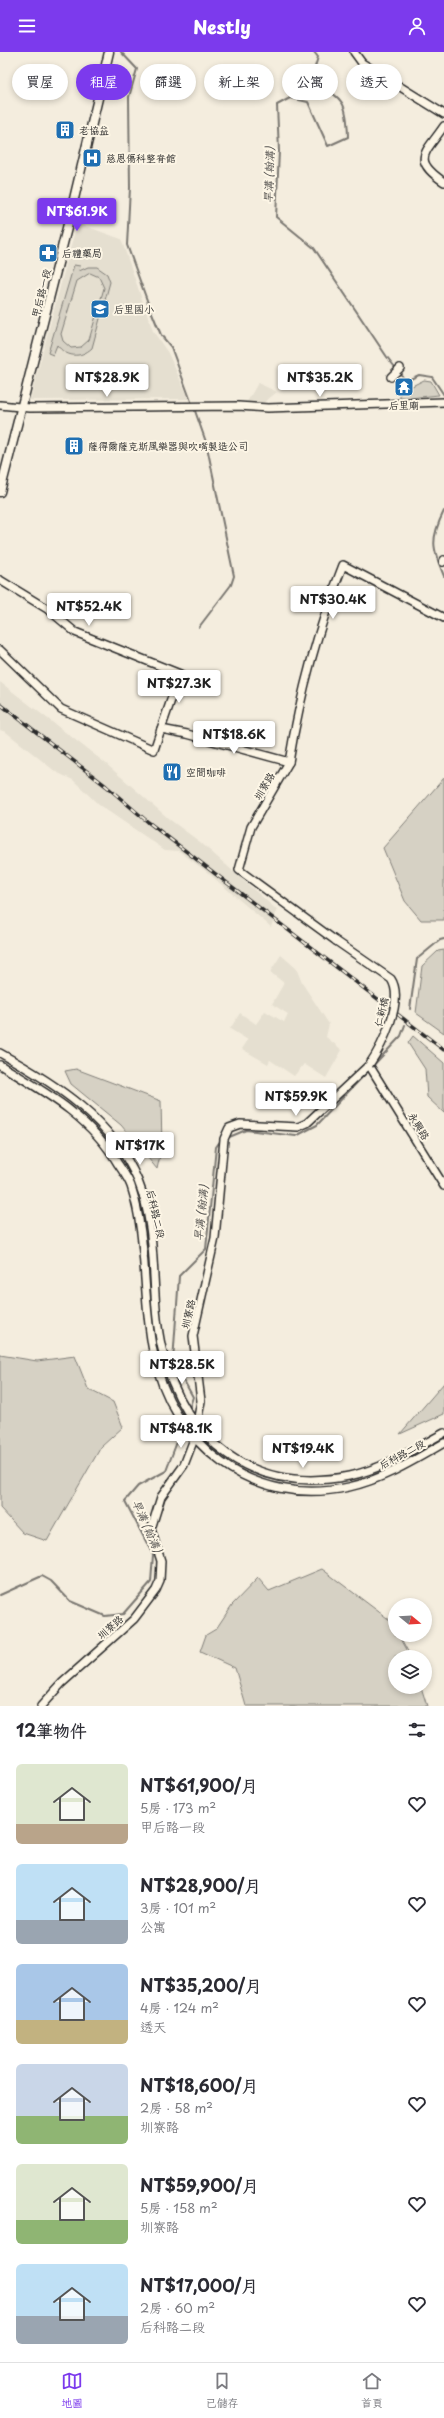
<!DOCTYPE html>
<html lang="zh-TW">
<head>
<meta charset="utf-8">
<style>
  :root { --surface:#fff; --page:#f7f7f7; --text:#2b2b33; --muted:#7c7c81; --line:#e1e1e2; --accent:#7c3aed }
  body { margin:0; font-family:"Playpen Sans","LXGW WenKai TC",sans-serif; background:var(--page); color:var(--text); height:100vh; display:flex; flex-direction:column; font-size:15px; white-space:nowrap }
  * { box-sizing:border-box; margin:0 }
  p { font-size:13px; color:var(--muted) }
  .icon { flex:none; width:22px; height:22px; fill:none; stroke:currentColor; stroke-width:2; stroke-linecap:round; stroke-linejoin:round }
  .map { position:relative; height:1654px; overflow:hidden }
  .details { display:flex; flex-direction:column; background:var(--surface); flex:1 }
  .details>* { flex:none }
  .top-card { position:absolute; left:12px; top:12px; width:420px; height:36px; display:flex; gap:8px }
  .needle { width:26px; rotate:108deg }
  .tools { position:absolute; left:388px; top:1546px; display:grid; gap:8px }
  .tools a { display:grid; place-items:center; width:44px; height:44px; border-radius:50%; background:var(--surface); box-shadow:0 2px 6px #0003; font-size:20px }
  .price { position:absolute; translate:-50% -34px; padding:0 9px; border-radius:4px; background:#fff; color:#222; font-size:13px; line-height:26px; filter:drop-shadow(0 1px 2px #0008) }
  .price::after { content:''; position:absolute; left:50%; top:24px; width:12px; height:9px; margin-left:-6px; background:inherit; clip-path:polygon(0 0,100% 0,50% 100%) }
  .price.selected { background:var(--accent); color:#fff }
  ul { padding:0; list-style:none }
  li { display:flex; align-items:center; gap:12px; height:100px; padding:0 16px }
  li span { display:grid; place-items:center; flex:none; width:112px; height:80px; border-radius:6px; color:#555 }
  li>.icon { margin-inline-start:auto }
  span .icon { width:48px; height:48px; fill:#fffc; stroke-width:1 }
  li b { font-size:17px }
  h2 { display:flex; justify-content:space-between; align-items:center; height:48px; padding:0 16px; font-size:17px }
  .tag { padding:0 14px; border-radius:18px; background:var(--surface); box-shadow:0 2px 6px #0003; font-size:14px; line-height:36px }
  .tag.selected { background:var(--accent); color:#fff }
  header { display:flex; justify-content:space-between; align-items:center; height:52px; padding:0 16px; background:var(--accent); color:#fff; font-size:18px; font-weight:800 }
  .tab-bar { display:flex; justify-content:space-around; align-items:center; height:56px; border-top:1px solid var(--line); background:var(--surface); font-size:11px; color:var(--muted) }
  .tab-bar a { display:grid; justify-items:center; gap:2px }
  .tab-bar .selected { color:var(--accent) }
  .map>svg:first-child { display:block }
  .built { fill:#e5dfd0 }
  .green { fill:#d6d1c4; stroke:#807e78; fill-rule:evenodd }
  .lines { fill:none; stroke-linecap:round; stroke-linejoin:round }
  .stream { stroke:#7a7771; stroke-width:2 }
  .minor-casing { stroke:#2b2b2b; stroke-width:10 }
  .major-casing { stroke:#2b2b2b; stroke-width:11 }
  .minor { stroke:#fcf5e5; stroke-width:7 }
  .major { stroke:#fcf5e5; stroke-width:8 }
  .rail-casing { stroke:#2b2b2b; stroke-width:3.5 }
  .rail { stroke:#fcf5e5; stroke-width:2; stroke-dasharray:6; stroke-linecap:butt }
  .minor-bridge-casing { stroke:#2b2b2b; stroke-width:10; stroke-linecap:butt }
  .minor-bridge { stroke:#fcf5e5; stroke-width:7 }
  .labels { text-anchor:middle; stroke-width:4; stroke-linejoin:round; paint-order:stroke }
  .poi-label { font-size:10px; fill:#2b2b2b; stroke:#fcf5e5; text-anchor:start }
  .street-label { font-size:10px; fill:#2b2b2b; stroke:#fcf5e5 }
  .water-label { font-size:11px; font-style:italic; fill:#595754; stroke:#fcf5e5 }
</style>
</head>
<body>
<header><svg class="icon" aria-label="menu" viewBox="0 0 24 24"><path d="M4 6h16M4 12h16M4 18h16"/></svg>Nestly<svg class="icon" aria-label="person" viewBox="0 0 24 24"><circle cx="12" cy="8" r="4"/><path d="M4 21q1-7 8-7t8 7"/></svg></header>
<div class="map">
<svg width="444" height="1654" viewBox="0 0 444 1654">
  <rect width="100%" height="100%" fill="#f4edde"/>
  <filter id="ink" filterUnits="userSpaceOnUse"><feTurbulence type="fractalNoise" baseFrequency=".025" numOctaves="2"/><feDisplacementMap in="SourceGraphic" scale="8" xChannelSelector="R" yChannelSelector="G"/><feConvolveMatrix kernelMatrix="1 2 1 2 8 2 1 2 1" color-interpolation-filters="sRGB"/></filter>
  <g filter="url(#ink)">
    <g class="built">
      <path d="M 77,171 L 121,187 L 153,279 L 168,301 L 189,347 L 30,348 Z"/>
      <path d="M 258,331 L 277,340 L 262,352 L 247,350 Z"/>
      <path d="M 0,630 L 104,710 L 169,767 L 200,790 L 277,858 L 271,875 L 207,820 L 179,799 L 165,798 L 99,753 L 73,728 L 56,720 L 6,680 L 0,678 Z"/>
      <path d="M 281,903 L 296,916 L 302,931 L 329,972 L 326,985 L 342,998 L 326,1026 L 304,1012 L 294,1024 L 270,1008 L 268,1012 L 242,997 L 248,988 L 230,977 L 240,961 L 256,972 L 265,959 L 284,970 L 288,962 L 272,952 L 284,931 L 270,920 Z"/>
    </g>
    <g class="green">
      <path d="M 74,213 L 80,214 L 79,219 L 88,215 L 97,215 L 107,222 L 110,230 L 92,296 C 80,307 66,305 57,293 L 53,303 L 48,301 ZM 90,221 L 99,225 L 104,236 L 89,288 L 81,295 L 71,296 L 63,289 L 61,282 L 77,229 Z"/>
      <path d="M 424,328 L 431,329 L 439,343 L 400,347 L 400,336 L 404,334 L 410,335 Z"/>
      <path d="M 444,726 L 444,868 L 421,868 L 405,849 L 383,796 Z"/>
      <path d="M 444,898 L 444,981 L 416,961 L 422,914 L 438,899 Z"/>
      <path d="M 413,984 L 444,1011 L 444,1061 L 427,1045 L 425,1017 L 408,991 Z"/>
      <path d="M 76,1017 L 161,1049 L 162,1095 L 157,1117 L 121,1073 L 71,1032 L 65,1019 Z"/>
      <path d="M 0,1303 L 37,1309 L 75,1304 L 88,1337 L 113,1350 L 123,1375 L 101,1395 L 47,1489 L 23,1481 L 0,1456 Z"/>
      <path d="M 444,1331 L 444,1362 L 400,1382 Z"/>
      <path d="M 322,1517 L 395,1572 L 395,1583 L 399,1583 L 411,1605 L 395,1605 L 395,1635 L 421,1635 L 427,1654 L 246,1654 L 235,1616 L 200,1600 L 206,1583 L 216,1577 L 232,1553 L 258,1526 L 269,1539 Z"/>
    </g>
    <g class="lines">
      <g class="stream">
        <path d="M 121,0 L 137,17 L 129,45 L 130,136 L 127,193 L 148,251 L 161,283 L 171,295 L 192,352"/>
        <path d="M 314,0 L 318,5 L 311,28 C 342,47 347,46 348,85 L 328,94 L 308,50 L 290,46 L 277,53 L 279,99 L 276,165 L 314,196 L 387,305 L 406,329 L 419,323 L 432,325 L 444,343"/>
        <path d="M 194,356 L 206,390 L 234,524 L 231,533 L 199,575"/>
        <path d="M 444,459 C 430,487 432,496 444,524"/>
        <path d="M 410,957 L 417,907 L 440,888 L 444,887"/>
        <path d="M 227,1086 L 246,1078 L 296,1084 L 317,1073 L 401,984 L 405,973"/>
        <path d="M 189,1357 L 193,1345 L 173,1309 L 179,1224 L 206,1197 L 216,1095 L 221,1088"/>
        <path d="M 0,1543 L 42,1524 L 51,1529 L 70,1549 L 105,1564 L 123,1562 L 151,1530 L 153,1503 L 125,1449 L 138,1434 L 166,1419 L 183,1374"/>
      </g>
      <g class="minor-casing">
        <g id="minor">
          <path d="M 354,0 L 362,11 L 444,62"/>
          <path d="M 444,74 C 425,102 411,107 444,130"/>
          <path d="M 391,325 L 400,316"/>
          <path d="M 0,353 L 30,356 L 238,354 L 268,356 L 444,350"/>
          <path d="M 443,510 L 444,508"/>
          <path d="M 0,528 L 49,558 L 75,580 L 180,622 L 161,677"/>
          <path d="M 0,598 L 61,657 L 154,698 L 161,677 L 187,682 L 289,710 L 251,775 L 239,818 L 336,889"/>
          <path d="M 289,710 C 300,643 318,576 343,513 L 444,566"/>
          <path d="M 0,1001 C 56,1032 113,1068 138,1129 C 160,1183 149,1241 162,1297 C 184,1389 252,1443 349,1424 C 383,1417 414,1397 444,1381"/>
          <path d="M 0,1013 C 45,1040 91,1065 118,1112 C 122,1118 128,1126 131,1134 C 148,1186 142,1245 153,1299 C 171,1393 253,1457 349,1435 C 384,1427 413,1409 444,1391"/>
          <path d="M 41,1654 L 62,1631 L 134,1567 L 156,1538 L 160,1529 L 161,1509 L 151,1477 L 161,1445 L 184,1413 L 194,1387 L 201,1349 L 193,1284 L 215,1186 L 224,1087 L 229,1076 L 240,1072 L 298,1075 L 307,1071 L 369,1013 L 444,1134"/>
        </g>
      </g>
      <g class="major-casing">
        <path id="major" d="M 0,440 L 68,172 L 109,0"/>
      </g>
      <use href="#minor" class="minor"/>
      <use href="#major" class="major"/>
      <g class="rail-casing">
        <path id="rail" d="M 0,652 L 106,734 L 148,770 L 444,998"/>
      </g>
      <use href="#rail" class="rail"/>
      <g class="minor-bridge-casing">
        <path id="minor-bridge" d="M 336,889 L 391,927 C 405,948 382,994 369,1013"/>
      </g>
      <use href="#minor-bridge" class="minor-bridge"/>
    </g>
  </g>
  <defs>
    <g id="building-square" transform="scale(1)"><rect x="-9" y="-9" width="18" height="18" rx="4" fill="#1f6fb2" stroke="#fcf5e5"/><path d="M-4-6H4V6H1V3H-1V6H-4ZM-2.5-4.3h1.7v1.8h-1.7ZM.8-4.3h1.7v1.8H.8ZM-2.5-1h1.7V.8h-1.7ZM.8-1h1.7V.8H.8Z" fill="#fff"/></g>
    <g id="hospital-square" transform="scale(1)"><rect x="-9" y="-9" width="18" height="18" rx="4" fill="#1f6fb2" stroke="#fcf5e5"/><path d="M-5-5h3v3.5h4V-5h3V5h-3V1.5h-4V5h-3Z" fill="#fff"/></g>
    <g id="pharmacy-square" transform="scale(1)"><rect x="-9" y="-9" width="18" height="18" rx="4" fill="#1f6fb2" stroke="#fcf5e5"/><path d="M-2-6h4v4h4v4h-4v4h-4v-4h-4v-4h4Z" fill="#fff"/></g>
    <g id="school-square" transform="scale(1)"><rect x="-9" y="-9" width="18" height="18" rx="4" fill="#1f6fb2" stroke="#fcf5e5"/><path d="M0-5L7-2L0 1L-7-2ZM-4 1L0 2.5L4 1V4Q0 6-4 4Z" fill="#fff"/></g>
    <g id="temple-square" transform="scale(1)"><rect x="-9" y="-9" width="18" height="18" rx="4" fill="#1f6fb2" stroke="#fcf5e5"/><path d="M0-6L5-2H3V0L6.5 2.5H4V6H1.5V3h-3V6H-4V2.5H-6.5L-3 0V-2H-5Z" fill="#fff"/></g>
    <g id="restaurant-square" transform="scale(1)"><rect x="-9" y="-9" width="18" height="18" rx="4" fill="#1f6fb2" stroke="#fcf5e5"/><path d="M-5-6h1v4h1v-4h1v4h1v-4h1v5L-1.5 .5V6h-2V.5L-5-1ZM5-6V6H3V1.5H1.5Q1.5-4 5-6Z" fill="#fff"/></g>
  </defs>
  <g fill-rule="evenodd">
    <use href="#building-square" x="65" y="78"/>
    <use href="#hospital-square" x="92" y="106"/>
    <use href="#pharmacy-square" x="48" y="201"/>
    <use href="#school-square" x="100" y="257"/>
    <use href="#temple-square" x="404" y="335"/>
    <use href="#building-square" x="74" y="394"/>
    <use href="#restaurant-square" x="172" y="720"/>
  </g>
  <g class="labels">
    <g class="poi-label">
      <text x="79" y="82">老協益</text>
      <text x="106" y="110">慈恩傷科整脊館</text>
      <text x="62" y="205">后禮藥局</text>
      <text x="114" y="261">后里國小</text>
      <text x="404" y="357" text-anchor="middle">后里廟</text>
      <text x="88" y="398">薩得爾薩克斯風樂器與吹嘴製造公司</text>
      <text x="186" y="724">空間咖啡</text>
    </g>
    <g class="street-label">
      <text transform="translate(41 241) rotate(-76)" y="4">甲后路一段</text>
      <text transform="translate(264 734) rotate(-59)" y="4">圳寮路</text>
      <text transform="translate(381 960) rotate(-77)" y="4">仁新橋</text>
      <text transform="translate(419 1074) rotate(59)" y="4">永興路</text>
      <text transform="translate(156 1162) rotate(77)" y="4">后科路二段</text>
      <text transform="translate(188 1262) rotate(-77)" y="4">圳寮路</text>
      <text transform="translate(402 1402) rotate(-28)" y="4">后科路二段</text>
      <text transform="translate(110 1575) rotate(-42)" y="4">圳寮路</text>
    </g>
    <g class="water-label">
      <text transform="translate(269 123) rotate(-88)" y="4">旱溝 (翰溝)</text>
      <text transform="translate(201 1161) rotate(-84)" y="4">旱溝 (翰溝)</text>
      <text transform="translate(147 1474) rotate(66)" y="4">旱溝 (翰溝)</text>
    </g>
  </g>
</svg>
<div class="tools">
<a><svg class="needle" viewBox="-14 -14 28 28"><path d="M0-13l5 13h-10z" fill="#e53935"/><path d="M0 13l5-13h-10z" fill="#7c7c81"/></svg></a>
<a><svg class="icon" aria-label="layers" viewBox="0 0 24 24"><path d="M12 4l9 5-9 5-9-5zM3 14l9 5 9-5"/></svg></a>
</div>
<b class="price selected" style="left:77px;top:180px">NT$61.9K</b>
<b class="price" style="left:107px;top:346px">NT$28.9K</b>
<b class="price" style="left:320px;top:346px">NT$35.2K</b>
<b class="price" style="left:333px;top:568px">NT$30.4K</b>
<b class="price" style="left:89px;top:575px">NT$52.4K</b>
<b class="price" style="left:179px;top:652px">NT$27.3K</b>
<b class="price" style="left:234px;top:703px">NT$18.6K</b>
<b class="price" style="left:296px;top:1065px">NT$59.9K</b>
<b class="price" style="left:140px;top:1114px">NT$17K</b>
<b class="price" style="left:182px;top:1333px">NT$28.5K</b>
<b class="price" style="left:181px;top:1397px">NT$48.1K</b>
<b class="price" style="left:303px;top:1417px">NT$19.4K</b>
<div class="top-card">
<a class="tag">買屋</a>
<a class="tag selected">租屋</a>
<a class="tag">篩選</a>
<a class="tag">新上架</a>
<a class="tag">公寓</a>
<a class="tag">透天</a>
</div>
</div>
<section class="details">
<h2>12筆物件<svg class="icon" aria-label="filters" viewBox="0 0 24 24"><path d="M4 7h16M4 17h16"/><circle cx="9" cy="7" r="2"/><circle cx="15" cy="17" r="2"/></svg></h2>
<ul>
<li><span style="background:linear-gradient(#dfe7d0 75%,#b9a48a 0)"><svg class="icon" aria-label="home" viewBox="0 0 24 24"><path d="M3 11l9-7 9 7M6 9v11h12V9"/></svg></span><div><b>NT$61,900/月</b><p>5房 · 173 m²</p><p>甲后路一段</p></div><svg class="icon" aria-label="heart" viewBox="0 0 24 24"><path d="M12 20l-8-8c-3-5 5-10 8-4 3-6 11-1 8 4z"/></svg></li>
<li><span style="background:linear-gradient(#bfe0f5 70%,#9aa5b1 0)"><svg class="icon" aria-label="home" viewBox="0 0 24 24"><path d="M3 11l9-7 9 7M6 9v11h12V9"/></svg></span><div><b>NT$28,900/月</b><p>3房 · 101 m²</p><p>公寓</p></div><svg class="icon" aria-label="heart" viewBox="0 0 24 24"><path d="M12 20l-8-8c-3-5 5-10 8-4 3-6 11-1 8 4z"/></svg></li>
<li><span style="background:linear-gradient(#a9c7e8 70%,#c2b280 0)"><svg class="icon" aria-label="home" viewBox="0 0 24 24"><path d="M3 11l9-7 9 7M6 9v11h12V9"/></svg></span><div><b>NT$35,200/月</b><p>4房 · 124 m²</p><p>透天</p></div><svg class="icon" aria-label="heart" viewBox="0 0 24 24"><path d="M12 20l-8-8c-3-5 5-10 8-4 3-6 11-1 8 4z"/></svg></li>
<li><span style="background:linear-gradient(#c9d6e8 65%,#8fb573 0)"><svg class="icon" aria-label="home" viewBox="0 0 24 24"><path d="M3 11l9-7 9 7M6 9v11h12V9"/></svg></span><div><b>NT$18,600/月</b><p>2房 · 58 m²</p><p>圳寮路</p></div><svg class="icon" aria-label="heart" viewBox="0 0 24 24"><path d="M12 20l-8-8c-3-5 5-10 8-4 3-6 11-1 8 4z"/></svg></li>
<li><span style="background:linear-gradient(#dfe7d0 70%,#8fb573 0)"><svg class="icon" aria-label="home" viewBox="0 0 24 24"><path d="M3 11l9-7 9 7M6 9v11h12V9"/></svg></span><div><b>NT$59,900/月</b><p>5房 · 158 m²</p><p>圳寮路</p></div><svg class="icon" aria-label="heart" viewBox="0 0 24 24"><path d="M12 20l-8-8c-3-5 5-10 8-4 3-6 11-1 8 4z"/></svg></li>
<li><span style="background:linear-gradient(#bfe0f5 65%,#9aa5b1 0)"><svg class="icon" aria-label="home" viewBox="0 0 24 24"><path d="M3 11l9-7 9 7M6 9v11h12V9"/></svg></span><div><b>NT$17,000/月</b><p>2房 · 60 m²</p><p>后科路二段</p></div><svg class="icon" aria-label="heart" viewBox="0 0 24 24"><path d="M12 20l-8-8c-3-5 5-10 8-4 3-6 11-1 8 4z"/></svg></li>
</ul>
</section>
<nav class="tab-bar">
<a class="selected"><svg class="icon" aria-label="map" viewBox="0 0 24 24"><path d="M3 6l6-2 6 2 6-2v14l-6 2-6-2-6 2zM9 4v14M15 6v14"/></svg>地圖</a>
<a><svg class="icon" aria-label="saved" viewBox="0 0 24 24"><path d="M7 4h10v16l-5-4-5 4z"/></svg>已儲存</a>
<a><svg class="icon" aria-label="home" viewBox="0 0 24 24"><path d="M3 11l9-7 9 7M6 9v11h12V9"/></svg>首頁</a>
</nav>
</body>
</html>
